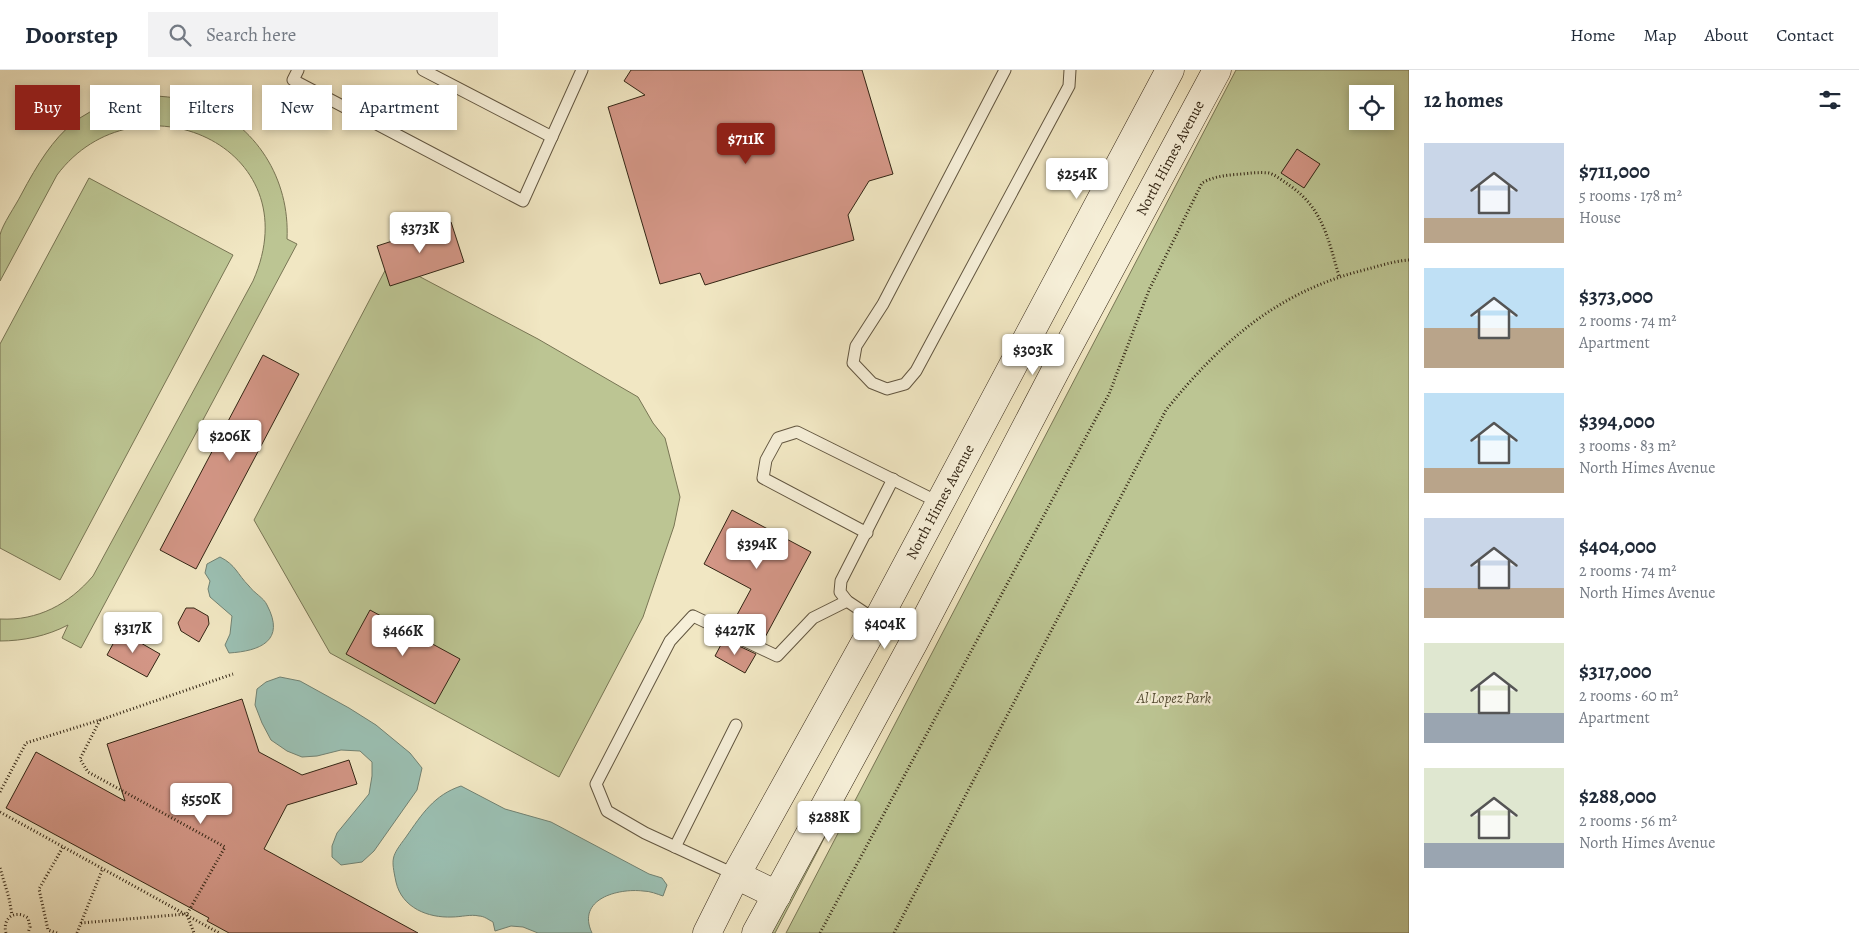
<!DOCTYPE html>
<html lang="en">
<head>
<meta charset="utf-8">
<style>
  :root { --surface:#fff; --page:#f2f2f3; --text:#1f2937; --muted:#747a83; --line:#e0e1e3; --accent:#8f2418 }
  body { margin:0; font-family:Alegreya,serif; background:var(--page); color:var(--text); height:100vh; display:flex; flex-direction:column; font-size:19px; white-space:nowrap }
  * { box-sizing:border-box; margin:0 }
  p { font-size:16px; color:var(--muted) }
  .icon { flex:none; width:28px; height:28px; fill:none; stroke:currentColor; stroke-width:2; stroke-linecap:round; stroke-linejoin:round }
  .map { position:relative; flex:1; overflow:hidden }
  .drawer { display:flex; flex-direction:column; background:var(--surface); width:450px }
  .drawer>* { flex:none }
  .banner { position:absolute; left:15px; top:15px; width:475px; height:45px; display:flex; gap:10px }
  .tools { position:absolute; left:1349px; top:15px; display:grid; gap:10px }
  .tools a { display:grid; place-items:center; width:45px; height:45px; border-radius:0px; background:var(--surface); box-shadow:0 2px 8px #0003; font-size:25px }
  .price { position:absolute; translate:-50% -42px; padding:0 11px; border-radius:5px; background:#fff; color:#222; font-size:16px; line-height:32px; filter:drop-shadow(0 1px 2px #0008) }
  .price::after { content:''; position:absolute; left:50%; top:30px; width:15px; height:11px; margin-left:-8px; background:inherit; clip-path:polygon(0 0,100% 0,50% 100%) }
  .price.active { background:var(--accent); color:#fff }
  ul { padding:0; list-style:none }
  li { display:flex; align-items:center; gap:15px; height:125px; padding:0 15px }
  li span { display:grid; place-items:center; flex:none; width:140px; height:100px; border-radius:0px; color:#555 }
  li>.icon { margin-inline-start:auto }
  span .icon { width:60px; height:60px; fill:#fffc; stroke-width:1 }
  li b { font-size:21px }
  h2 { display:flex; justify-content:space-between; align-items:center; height:60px; padding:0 15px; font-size:21px }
  .tag { padding:0 18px; border-radius:0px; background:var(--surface); box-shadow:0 2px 8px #0003; font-size:18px; line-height:45px }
  .tag.active { background:var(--accent); color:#fff }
  header { display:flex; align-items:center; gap:30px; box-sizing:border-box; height:70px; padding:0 25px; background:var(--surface); border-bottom:1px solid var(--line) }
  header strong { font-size:24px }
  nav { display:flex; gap:28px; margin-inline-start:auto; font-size:18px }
  .search { width:350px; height:45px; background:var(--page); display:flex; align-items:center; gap:12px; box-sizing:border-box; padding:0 18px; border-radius:0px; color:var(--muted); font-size:19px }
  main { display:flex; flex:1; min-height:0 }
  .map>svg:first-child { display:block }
  .green { fill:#bcc593; stroke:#787554; fill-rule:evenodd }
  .water { fill:#9bc0b3; stroke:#718273 }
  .building { fill:#d39686; stroke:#332514 }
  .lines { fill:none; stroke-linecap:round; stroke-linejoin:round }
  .lane-casing { stroke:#625640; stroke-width:13 }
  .secondary-casing { stroke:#332514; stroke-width:29 }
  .path { stroke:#332514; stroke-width:3; stroke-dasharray:1 2.5; stroke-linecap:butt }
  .lane { stroke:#f6efd8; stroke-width:11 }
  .secondary { stroke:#f6efd8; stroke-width:28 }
  .labels { text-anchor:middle; stroke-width:4.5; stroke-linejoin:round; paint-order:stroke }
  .street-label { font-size:15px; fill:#332514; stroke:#f6efd8 }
  .park-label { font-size:15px; font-style:italic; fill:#554d34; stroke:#f6efd8 }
</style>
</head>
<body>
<header>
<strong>Doorstep</strong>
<div class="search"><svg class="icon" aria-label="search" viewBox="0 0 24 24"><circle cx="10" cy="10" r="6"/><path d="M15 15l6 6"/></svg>Search here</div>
<nav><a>Home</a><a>Map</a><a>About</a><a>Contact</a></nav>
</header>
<main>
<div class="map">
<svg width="1409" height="863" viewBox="0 0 1409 863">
  <rect width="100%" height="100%" fill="#f1e7c3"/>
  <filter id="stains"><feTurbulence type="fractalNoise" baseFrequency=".004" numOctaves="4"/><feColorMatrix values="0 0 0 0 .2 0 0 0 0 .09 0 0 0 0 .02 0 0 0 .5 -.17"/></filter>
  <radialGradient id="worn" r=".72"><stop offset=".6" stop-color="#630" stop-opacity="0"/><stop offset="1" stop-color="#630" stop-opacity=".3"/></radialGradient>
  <g class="green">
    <path d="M 1236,0 L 1409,0 L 1409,863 L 786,863 ZM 1358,24 L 1385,24 L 1385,51 L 1358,51 Z"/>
    <path d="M 157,26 C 171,27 186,29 199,33 C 256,54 290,109 287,169 L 297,174 L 81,578 L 62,568 L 68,555 C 47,566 23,571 0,571 L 0,549 C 38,551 69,534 93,506 L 253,211 C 313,76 136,0 57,105 L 0,211 C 0,199 0,176 0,165 C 2,155 16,135 21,125 C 55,61 81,30 157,26 Z"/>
    <path d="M 89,108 L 233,185 L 60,510 L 0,478 L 0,274 Z"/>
    <path d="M 390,191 L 538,269 L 638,327 L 653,353 L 665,368 L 680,427 L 674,456 L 643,547 L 559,707 L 330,583 L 254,450 Z"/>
    <path d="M 897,628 L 775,863 L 770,863 Z"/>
  </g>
  <g class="water">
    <path d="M 220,487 C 236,495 237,504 249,516 C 254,523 264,528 267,535 C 286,571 260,581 229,583 L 225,575 L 230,564 L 232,546 L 210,527 L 208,519 L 210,511 L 205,503 L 207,494 Z"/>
    <path d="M 280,607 L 300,611 L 349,638 L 376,655 L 410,683 L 422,698 L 417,720 L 374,781 L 362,792 L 341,795 L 332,787 L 332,776 L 337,763 L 369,724 L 372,706 L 372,692 L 360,681 L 341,680 L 317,686 L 302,687 L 287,681 L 271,670 L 262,653 L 255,635 L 257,619 L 266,612 Z"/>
    <path d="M 461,716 L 505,739 L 551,752 L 649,804 L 662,808 L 667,815 L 663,826 C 657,824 650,821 643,821 C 618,818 576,829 592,863 L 538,863 L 523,857 L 511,856 L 495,861 L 493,852 C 489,850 484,846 479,846 C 471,844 461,847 452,847 C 428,848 402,838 396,812 C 391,788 391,787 406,767 C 422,744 434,725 461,716 Z"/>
  </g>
  <g class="building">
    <path d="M 631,0 L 862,0 L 893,104 L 869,111 L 848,145 L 854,170 L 705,215 L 700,203 L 660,214 L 608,37 L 645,25 L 624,11 Z"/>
    <path d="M 1297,79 L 1320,94 L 1304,118 L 1281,103 Z"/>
    <path d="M 451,152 L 464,192 L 390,216 L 377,176 Z"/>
    <path d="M 263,285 L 299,304 L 196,499 L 160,480 Z"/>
    <path d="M 732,440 L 811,482 L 763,571 L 731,556 L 751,519 L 704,494 Z"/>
    <path d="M 186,538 L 194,538 L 208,546 L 209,554 L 199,572 L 181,561 L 178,553 Z"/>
    <path d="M 370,540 L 460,589 L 435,634 L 346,584 Z"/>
    <path d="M 120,561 L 160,584 L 147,607 L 107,585 Z"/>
    <path d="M 724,569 L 756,584 L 745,603 L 715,586 Z"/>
    <path d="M 242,629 L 259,682 L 302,705 L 349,690 L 357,714 L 287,735 L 264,779 L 418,863 L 229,863 L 207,851 L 209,848 L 6,738 L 36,682 L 125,731 L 107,674 Z"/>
  </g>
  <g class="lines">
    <g class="lane-casing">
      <g id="lane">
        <path d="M 298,0 L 293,10 L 523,131 L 582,0"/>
        <path d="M 423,0 L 552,67"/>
        <path d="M 1005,0 L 883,234 L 856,276 L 853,293 L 872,313 L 887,319 L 905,314 L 916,301 L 1069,16 L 1070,0"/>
        <path d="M 867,463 L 763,408 L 766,390 L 778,368 L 797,362 L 940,433"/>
        <path d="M 877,551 L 847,531 L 840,522 L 841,511 L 893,409"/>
        <path d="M 675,777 L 736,655"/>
        <path d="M 736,805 L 645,763 L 607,741 L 596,714 L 670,571 L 693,546 L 777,586 L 813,548 L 847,531"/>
      </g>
    </g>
    <g class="secondary-casing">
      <g id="secondary">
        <path d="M 736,805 L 777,825"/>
        <path d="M 707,863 L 736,805 L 877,551 L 1170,0"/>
        <path d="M 756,863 L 914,572 L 1059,294 L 1217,0"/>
      </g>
    </g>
    <g class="path">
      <path d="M 100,650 L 233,604"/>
      <path d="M 0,722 L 26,673 L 100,650 L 80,689 L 88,702 L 225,777 L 187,844"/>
      <path d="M 0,742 L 219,863"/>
      <path d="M 0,798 L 9,828 L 12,845"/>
      <path d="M 187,845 L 194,863"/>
      <path d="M 81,853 L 186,844"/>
      <path d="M 6,863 C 2,848 15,839 28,848 L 30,857 L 28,863"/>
      <path d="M 57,863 L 48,860 L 39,819 L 63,777"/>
      <path d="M 77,863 L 103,798"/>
      <path d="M 820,863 L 1109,324 L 1149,220 L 1202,113 C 1214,106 1228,105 1242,104 C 1251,103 1260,102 1269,103 C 1276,105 1283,111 1289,115 C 1323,138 1328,169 1339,206"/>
      <path d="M 894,863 L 1166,340 C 1221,272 1277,222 1364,200 C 1379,196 1394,191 1409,190"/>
    </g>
    <use href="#lane" class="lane"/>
    <use href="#secondary" class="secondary"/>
  </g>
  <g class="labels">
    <g class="street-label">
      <text transform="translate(1170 88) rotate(-62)" y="5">North Himes Avenue</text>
      <text transform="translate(940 432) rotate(-62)" y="5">North Himes Avenue</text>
    </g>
    <g class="park-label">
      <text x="1174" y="633">Al Lopez Park</text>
    </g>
  </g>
  <rect width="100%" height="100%" filter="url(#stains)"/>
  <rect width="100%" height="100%" fill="url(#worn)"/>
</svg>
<div class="tools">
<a><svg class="icon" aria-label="locate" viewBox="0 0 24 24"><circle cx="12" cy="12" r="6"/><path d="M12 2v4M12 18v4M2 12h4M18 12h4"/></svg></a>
</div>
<b class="price active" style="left:746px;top:95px">$711K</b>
<b class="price" style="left:1077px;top:130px">$254K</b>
<b class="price" style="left:420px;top:184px">$373K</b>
<b class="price" style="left:1033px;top:306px">$303K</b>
<b class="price" style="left:230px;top:392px">$206K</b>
<b class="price" style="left:757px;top:500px">$394K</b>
<b class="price" style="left:885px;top:580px">$404K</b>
<b class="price" style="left:133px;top:584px">$317K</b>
<b class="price" style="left:735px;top:586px">$427K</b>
<b class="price" style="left:403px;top:587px">$466K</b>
<b class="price" style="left:201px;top:755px">$550K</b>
<b class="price" style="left:829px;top:773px">$288K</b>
<div class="banner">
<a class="tag active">Buy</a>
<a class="tag">Rent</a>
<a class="tag">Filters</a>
<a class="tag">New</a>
<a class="tag">Apartment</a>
</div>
</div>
<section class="drawer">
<h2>12 homes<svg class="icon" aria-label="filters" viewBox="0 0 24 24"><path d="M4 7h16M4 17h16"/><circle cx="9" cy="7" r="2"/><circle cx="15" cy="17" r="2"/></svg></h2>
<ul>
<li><span style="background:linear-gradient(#c9d6e8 75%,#b9a48a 0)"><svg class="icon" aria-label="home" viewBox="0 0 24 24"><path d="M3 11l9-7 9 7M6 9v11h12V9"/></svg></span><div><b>$711,000</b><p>5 rooms · 178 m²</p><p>House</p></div></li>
<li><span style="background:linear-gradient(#bfe0f5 60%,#b9a48a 0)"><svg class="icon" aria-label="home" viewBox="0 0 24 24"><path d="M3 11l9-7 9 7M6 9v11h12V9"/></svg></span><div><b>$373,000</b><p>2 rooms · 74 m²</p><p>Apartment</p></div></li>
<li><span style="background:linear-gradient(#bfe0f5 75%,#b9a48a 0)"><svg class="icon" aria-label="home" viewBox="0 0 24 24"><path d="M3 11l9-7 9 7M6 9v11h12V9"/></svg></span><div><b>$394,000</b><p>3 rooms · 83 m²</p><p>North Himes Avenue</p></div></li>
<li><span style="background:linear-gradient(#c9d6e8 70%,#b9a48a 0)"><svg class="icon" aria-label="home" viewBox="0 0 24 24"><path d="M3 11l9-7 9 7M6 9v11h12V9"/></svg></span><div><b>$404,000</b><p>2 rooms · 74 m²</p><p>North Himes Avenue</p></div></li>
<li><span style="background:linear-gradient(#dfe7d0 70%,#9aa5b1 0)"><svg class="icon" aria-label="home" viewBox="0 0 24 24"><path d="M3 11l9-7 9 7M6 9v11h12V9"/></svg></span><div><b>$317,000</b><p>2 rooms · 60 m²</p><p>Apartment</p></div></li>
<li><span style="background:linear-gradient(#dfe7d0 75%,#9aa5b1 0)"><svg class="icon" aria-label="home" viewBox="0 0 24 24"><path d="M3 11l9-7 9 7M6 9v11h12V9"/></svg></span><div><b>$288,000</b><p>2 rooms · 56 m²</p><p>North Himes Avenue</p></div></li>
</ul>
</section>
</main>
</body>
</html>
